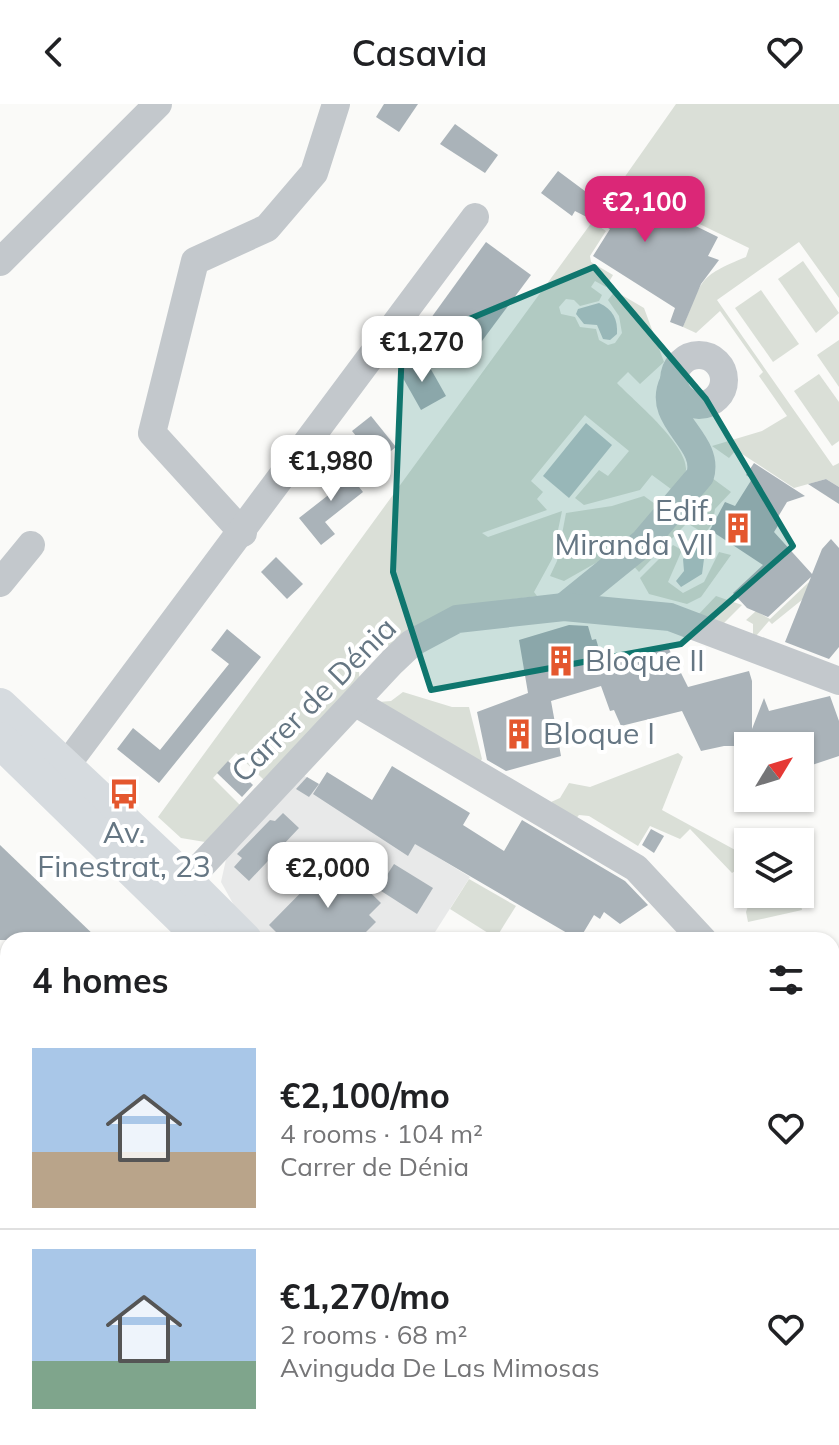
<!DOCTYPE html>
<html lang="en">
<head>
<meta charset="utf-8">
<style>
  :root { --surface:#fff; --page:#f6f6f6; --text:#202124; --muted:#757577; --line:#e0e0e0; --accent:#db2777 }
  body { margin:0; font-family:Mulish,sans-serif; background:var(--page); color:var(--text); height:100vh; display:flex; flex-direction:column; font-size:30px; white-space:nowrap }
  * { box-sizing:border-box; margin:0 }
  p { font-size:26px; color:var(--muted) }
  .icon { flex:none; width:44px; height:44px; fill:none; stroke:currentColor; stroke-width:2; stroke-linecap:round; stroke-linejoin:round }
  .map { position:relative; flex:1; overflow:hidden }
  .drawer { position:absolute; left:0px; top:828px; width:840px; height:514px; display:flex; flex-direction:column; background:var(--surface); border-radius:24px 24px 0 0; box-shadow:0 2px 6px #0004 }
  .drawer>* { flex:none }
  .needle { width:52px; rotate:52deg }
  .controls { position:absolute; left:734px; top:628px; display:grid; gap:16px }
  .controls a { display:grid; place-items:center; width:80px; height:80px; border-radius:0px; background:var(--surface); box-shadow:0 2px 6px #0004; font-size:40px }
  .price { position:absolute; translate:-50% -68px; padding:0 18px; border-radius:16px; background:#fff; color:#222; font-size:26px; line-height:52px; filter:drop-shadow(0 2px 4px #0008) }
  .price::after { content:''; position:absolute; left:50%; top:48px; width:24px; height:18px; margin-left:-12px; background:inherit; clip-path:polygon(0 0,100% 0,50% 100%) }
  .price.current { background:var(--accent); color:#fff }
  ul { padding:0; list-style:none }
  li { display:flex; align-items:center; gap:24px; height:200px; padding:0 32px }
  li+li { border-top:2px solid var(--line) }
  li span { display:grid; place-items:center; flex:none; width:224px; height:160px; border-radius:0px; color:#555 }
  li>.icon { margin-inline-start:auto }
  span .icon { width:96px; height:96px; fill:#fffc; stroke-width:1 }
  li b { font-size:34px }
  h2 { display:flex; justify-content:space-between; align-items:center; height:96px; padding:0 32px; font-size:34px }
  header { display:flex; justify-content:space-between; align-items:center; height:104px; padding:0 32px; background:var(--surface); font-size:36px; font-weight:600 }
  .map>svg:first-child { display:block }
  .built { fill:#e8e9e9 }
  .green { fill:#dadfd7 }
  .water { fill:#bbc7cb }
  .building { fill:#aab3b9 }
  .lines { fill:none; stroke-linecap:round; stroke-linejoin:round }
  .minor { stroke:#c3c8cc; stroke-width:28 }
  .major { stroke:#d6dbdf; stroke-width:36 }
  .marked { fill:#0f766e; fill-opacity:0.2; stroke:#0f766e; stroke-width:6; stroke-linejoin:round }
  .labels { text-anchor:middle; stroke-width:8; stroke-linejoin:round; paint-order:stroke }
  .poi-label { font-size:30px; fill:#657683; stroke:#fff; text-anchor:start }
  .street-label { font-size:30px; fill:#657683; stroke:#fff }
</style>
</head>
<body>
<header><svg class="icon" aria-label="back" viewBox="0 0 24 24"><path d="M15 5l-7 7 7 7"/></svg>Casavia<svg class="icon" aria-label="heart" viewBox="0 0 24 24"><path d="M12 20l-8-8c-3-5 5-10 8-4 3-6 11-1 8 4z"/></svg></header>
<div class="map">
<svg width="839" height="1341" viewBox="0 0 839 1341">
  <rect width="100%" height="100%" fill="#fafaf8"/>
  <path class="built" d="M 303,671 L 470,773 L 430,836 L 257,836 L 249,828 L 221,778 L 227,751 Z"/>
  <g class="green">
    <path d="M 676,0 L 839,0 L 839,194 L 799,138 L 717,196 L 833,362 L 839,359 L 839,383 L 826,375 L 794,384 L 736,346 L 729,354 L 712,342 L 762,327 L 787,312 L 759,272 L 763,268 L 720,207 L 696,229 L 683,223 C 703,175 697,173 746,153 L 749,144 L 619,81 Z"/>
    <path d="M 592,118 L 606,127 L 590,152 L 591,158 L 613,171 L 606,183 L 595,177 L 591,183 L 602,191 L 599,197 L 580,202 L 574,196 L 566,195 L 559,203 L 561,210 L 575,213 L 580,223 L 596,225 L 599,236 L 608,241 L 615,239 L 622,229 L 619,212 L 608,196 L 615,187 L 644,204 L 664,258 L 640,280 L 628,268 L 617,279 C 633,296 688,341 686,366 C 685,373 679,381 675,388 L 652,371 L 640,386 L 584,401 L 575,394 L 599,366 L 608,372 L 629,347 L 585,311 L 531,377 L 543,388 L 537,395 L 547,406 L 482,429 L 488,433 L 562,407 L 552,455 L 534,488 L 537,492 L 475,500 L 390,542 C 368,540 355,554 360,576 L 264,676 L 236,649 L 213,674 L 240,701 L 205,738 L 181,734 L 158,713 Z"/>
    <path d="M 803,157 L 839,209 L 816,229 L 778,175 Z"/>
    <path d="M 761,186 L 799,240 L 773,258 L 735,204 Z"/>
    <path d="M 839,236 L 839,283 L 817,251 Z"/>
    <path d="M 819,270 L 839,298 L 839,337 L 832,342 L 794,287 Z"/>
    <path d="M 712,374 L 731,388 L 715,405 L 713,418 L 705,430 L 687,419 L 639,468 L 630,458 Z"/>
    <path d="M 644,392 L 662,405 L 617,447 L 564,477 L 550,472 L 557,457 L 566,409 L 612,402 Z"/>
    <path d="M 673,441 L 682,446 L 668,478 L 683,489 L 704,478 L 719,448 L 731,451 L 701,493 L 687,500 L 649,490 L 640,474 Z"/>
    <path d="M 828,460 L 839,466 L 772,520 L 769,517 L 756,532 L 753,531 L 753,520 L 746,516 L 756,507 L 770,515 Z"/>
    <path d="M 716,492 L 742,501 L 723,520 L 698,511 Z"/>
    <path d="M 403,588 L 452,603 L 469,603 L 482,655 L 477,662 L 378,598 L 391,597 Z"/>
    <path d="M 678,649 L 683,653 L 662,706 L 748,753 L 748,758 L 732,769 L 690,725 L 680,735 L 650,722 L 638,742 L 589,712 L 579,711 L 573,718 L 551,698 L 560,694 L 569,679 L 590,683 Z"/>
    <path d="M 469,775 L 516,802 L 496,834 L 450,805 Z"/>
    <path d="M 752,790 L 799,790 L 802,806 L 748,818 L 746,808 Z"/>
    <path d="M 839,1150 L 839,1192 L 832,1192 L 832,1157 Z"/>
    <path d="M 8,1163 L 8,1201 L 7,1202 L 0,1198 L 0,1171 Z"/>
    <path d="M 317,1334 L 360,1334 L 356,1341 L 307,1341 Z"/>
    <path d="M 445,1334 L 486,1334 L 494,1341 L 456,1341 Z"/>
  </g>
  <g class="water">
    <path d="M 599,199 C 613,205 618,216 617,230 L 610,236 L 603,235 L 597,221 L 584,220 L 576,210 L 578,205 Z"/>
    <path d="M 586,319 L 612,341 L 569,394 L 543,372 Z"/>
    <path d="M 698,442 L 697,450 L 704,455 L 702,470 L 681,483 L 676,477 L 684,467 L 683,455 Z"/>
  </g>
  <g class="building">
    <path d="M 384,0 L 418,0 L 399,28 L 376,13 Z"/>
    <path d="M 455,20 L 498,51 L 485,69 L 440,40 Z"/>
    <path d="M 558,67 L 609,105 L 619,84 L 718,133 L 708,152 L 719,156 L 701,180 L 683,223 L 670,218 L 675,204 L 593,152 L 610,125 L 575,107 L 572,112 L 541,89 Z"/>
    <path d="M 486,138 L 531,171 L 476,245 L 431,214 Z"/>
    <path d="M 424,253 L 446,292 L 421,306 L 399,267 Z"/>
    <path d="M 371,312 L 396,343 L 377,358 L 352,327 Z"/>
    <path d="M 340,359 L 363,388 L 325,418 L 335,430 L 321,441 L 299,414 L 331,389 L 320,375 Z"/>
    <path d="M 754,359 L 805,392 L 787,398 L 775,418 L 779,420 L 774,428 L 812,470 L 822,445 L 831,435 L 839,444 L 839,543 L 829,555 L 785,538 L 811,473 L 768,513 L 747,504 L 733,489 L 763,461 L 710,426 L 725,398 L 735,402 L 752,375 L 746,371 Z"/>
    <path d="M 826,375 L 839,383 L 839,400 L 808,380 Z"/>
    <path d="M 276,453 L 303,480 L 287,495 L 261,468 Z"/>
    <path d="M 569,521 L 588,522 L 592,536 L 596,535 L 603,559 L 668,543 L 688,583 L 749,567 L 752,577 L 752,625 L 764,594 L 769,607 L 830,592 L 839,617 L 839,652 L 800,665 L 800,642 L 724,642 L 701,647 L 682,607 L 621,622 L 614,606 L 610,607 L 601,582 L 551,597 L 561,652 L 506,667 L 487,656 L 477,608 L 528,589 L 519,536 Z"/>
    <path d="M 227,525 L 261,553 L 159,679 L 117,645 L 133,624 L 160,646 L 229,560 L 211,546 Z"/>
    <path d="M 228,657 L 253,681 L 242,693 L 217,669 Z"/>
    <path d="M 392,662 L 470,709 L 463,721 L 504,747 L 522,716 L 625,777 L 648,801 L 620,820 L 604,808 L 600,815 L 594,811 L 579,836 L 415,740 L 408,752 L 313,690 L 327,668 L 372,696 Z"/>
    <path d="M 307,673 L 319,680 L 309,693 L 296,685 Z"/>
    <path d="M 283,709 L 299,724 L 249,777 L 234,763 L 242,754 L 237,750 L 270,716 L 275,717 Z"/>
    <path d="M 651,725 L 664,732 L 654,749 L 642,741 Z"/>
    <path d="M 0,741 L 99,836 L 0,836 Z"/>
    <path d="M 394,760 L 433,784 L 417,810 L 378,785 Z"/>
    <path d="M 342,761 L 381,799 L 369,811 L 376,818 L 358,836 L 284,836 L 269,821 L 323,766 L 331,773 Z"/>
  </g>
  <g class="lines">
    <g class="minor">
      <path d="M 0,158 L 158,0"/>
      <circle cx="699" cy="276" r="25"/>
      <path d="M 243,429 L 152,329 L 195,157 L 267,124 L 314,69 L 336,0"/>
      <path d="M 0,479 L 31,441"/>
      <path d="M 564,503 L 643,439 L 700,372 C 711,337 656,316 673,279"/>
      <path d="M 356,599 L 636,764 L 703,836"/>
      <path d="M 65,663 L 475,113"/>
      <path d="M 187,777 L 392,558 L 412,539 L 457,515 L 564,503 L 670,513 L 839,577"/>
      <path d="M 832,906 L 839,903"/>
      <path d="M 832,930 L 839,927"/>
      <path d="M 0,1213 L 8,1220"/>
      <path d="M 0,1260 L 8,1249"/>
      <path d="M 832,1326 L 839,1324"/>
      <path d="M 426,1334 L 437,1341"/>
      <path d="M 275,1341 L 284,1334"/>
      <path d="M 776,1341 L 802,1334"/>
    </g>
    <g class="major">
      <path d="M 0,602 L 163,755 L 244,836"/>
      <path d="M 0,636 L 205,836"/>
      <path d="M 728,1334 L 735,1341"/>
      <path d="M 758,1334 L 765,1341"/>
    </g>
  </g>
  <path class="marked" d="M 594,163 L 706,295 L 793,442 L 681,540 L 431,586 L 393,468 L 402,243 Z"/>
  <defs>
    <g id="building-bare" transform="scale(2.4)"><path d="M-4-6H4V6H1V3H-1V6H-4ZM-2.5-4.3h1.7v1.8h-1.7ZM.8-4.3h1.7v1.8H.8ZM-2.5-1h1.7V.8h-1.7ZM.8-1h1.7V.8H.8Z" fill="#e4572e" stroke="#fff" stroke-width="2.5" paint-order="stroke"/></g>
    <g id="bus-bare" transform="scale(2.4)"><path d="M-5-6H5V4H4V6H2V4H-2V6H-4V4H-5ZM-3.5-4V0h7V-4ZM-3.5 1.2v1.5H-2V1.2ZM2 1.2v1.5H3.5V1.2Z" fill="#e4572e" stroke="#fff" stroke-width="2.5" paint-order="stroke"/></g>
  </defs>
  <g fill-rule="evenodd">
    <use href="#building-bare" x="738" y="424"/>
    <use href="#building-bare" x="561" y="557"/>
    <use href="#building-bare" x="519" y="630"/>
    <use href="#bus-bare" x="124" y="690"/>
  </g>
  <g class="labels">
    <g class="poi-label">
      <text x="714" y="417" text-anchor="end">Edif.<tspan x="714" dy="34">Miranda VII</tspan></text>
      <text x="585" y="567">Bloque II</text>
      <text x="543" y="640">Bloque I</text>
      <text x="124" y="739" text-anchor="middle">Av.<tspan x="124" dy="34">Finestrat, 23</tspan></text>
    </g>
    <g class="street-label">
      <text transform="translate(314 596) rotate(-45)" y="10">Carrer de Dénia</text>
    </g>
  </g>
</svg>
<div class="controls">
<a><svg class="needle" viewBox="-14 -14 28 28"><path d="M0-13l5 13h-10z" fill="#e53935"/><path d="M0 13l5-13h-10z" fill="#757577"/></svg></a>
<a><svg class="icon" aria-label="layers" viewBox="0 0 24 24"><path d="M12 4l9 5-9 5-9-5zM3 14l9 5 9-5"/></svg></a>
</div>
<b class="price current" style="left:645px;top:140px">€2,100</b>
<b class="price" style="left:422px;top:280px">€1,270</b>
<b class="price" style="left:331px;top:399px">€1,980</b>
<b class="price" style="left:328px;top:806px">€2,000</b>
<section class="drawer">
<h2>4 homes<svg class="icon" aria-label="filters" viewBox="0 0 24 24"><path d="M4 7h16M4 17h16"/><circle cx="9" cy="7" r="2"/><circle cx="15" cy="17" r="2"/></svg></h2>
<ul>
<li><span style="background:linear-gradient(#a9c7e8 65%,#b9a48a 0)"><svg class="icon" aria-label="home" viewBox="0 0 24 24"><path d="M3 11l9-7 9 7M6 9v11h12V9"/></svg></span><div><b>€2,100/mo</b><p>4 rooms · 104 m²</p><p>Carrer de Dénia</p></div><svg class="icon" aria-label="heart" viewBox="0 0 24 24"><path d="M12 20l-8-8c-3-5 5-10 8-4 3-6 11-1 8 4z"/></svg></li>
<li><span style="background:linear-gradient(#a9c7e8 70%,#7fa58c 0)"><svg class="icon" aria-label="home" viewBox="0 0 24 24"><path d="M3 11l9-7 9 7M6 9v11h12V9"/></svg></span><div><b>€1,270/mo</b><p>2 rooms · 68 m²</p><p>Avinguda De Las Mimosas</p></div><svg class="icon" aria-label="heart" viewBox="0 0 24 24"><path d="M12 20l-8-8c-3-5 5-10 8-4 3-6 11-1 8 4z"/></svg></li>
</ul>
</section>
</div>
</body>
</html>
